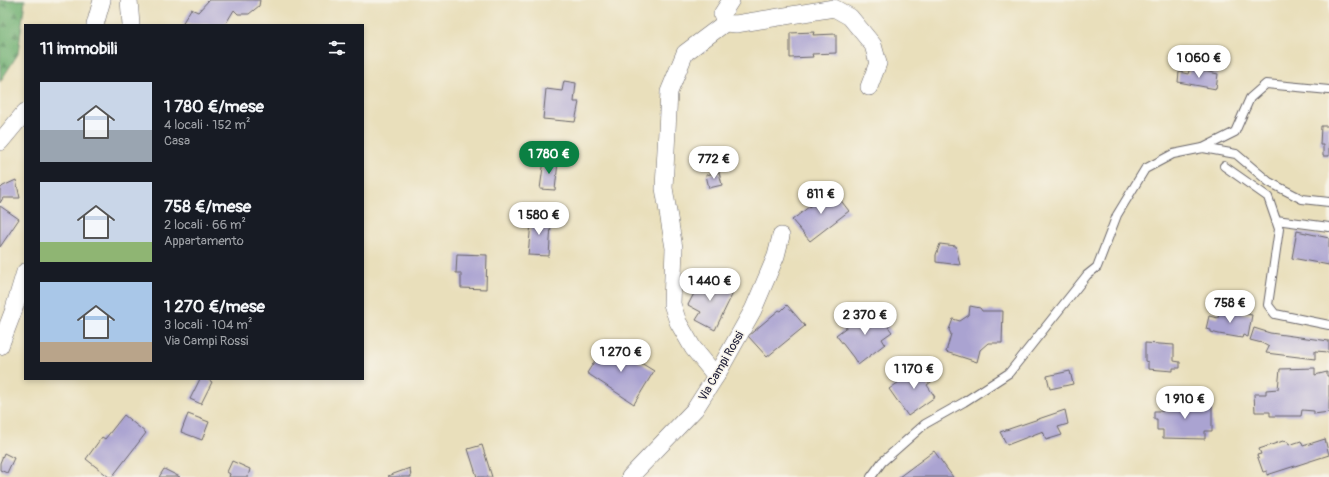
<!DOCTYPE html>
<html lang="it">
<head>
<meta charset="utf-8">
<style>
  :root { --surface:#171b24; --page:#20242c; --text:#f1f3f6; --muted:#9ea1a6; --accent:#0b8043 }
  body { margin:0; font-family:Pangolin,sans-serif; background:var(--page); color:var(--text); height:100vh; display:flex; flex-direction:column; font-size:15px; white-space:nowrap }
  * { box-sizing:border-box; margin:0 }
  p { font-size:13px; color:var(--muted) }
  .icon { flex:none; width:22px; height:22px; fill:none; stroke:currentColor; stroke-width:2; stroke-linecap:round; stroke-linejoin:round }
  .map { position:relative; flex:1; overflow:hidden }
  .details { position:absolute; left:24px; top:24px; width:340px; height:356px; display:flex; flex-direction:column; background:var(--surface); border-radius:0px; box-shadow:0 2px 6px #0003 }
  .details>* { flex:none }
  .price { position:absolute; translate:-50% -34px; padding:0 9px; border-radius:14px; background:#fff; color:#222; font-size:13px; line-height:26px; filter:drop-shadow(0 1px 2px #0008) }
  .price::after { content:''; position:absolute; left:50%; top:24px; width:12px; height:9px; margin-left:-6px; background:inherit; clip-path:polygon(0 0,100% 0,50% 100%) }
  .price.on { background:var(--accent); color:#fff }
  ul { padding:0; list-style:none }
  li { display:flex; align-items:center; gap:12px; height:100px; padding:0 16px }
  li span { display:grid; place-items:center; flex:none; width:112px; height:80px; border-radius:0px; color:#555 }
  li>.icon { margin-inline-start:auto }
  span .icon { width:48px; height:48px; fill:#fffc; stroke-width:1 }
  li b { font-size:17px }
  h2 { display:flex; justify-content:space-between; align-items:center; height:48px; padding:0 16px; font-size:17px }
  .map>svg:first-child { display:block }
  .forest { fill:url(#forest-firs); stroke:#4a6a57 }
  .building { fill:#aaa3d1 }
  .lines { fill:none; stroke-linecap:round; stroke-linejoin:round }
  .service-casing { stroke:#686468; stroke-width:10 }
  .minor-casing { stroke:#686468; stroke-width:18 }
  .service { stroke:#fff; stroke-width:8 }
  .minor { stroke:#fff; stroke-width:17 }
  .labels { text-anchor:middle; stroke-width:3; stroke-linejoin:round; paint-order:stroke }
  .street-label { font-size:12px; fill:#22223b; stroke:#f7f3e8 }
</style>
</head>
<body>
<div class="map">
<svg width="1329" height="477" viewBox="0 0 1329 477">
  <defs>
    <pattern id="forest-firs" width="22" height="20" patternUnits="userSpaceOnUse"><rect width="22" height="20" fill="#72b173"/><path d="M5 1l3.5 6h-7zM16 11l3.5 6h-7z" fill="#5d9060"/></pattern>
  </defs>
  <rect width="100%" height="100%" fill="#f7f3e8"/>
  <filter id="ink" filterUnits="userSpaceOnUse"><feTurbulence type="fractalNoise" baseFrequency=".025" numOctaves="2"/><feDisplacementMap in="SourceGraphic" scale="8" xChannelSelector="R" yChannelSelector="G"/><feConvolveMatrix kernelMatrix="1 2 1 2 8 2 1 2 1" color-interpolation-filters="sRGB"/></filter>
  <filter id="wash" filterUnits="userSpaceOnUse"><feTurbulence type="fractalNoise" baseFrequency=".012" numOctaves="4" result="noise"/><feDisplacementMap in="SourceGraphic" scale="16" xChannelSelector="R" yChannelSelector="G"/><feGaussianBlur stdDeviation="0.9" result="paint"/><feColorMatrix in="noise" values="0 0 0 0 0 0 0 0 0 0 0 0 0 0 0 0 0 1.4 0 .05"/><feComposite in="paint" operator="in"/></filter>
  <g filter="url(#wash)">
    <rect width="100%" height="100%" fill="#e9dfbb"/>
    <path class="forest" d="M 0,0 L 25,0 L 18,54 L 0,82 Z"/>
    <g id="blocks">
      <g class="building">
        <path d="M 209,0 L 260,0 L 259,6 L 249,14 L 238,14 L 234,10 L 225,25 L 182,24 L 191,9 L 198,12 Z"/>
        <path d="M 814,32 L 813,35 L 836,34 L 836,53 L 812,54 L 813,57 L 790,58 L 790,33 Z"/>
        <path d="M 1190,68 L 1218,74 L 1216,89 L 1178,82 L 1179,72 L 1188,74 Z"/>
        <path d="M 564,81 L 576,83 L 574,102 L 579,102 L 575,122 L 543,119 L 546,89 L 562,91 Z"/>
        <path d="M 1321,126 L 1329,126 L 1329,156 L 1323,156 L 1323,145 L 1320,145 Z"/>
        <path d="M 544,160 L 558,162 L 555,190 L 540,189 Z"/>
        <path d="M 719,172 L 722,185 L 709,188 L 706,175 Z"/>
        <path d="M 16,180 L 20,198 L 3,198 L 0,203 L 0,189 L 3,186 Z"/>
        <path d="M 832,189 L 849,211 L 810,241 L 792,220 Z"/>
        <path d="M 0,206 L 19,219 L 0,247 Z"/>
        <path d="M 532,212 L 543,213 L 543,224 L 551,225 L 549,256 L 528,255 Z"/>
        <path d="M 1297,231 L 1329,238 L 1329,265 L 1292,258 Z"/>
        <path d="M 940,244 L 956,246 L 960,265 L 936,262 L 936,255 Z"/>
        <path d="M 457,254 L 487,255 L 486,289 L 461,288 L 461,273 L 456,273 Z"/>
        <path d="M 703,276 L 733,293 L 715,330 L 696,320 L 701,312 L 688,305 Z"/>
        <path d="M 787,305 L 805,326 L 767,357 L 748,336 L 779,310 L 781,311 Z"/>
        <path d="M 970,306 L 980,308 L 982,311 L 1003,311 L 1002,343 L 988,343 L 980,350 L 977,362 L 946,352 L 951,334 L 949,330 L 953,319 L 960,321 L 969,315 Z"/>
        <path d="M 873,307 L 892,332 L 882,339 L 885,344 L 858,365 L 853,357 L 836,335 Z"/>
        <path d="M 1220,309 L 1252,315 L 1248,337 L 1243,335 L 1242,338 L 1219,334 L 1211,332 L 1211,330 L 1206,329 L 1209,316 L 1218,318 Z"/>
        <path d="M 1254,328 L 1270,333 L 1329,341 L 1329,352 L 1315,351 L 1315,359 L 1266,353 L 1269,347 L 1262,343 L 1250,340 Z"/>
        <path d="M 607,342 L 654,371 L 634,404 L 587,373 Z"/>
        <path d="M 1145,343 L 1174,345 L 1174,361 L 1180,362 L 1180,368 L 1173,368 L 1173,371 L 1148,369 L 1148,362 L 1145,361 Z"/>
        <path d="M 925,364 L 935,379 L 927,385 L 935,397 L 908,416 L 889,389 Z"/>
        <path d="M 1315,368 L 1315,375 L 1327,372 L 1327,376 L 1329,376 L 1329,412 L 1314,414 L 1314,411 L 1302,410 L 1301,416 L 1270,416 L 1270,412 L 1255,412 L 1254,394 L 1266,394 L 1266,390 L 1278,389 L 1280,369 Z"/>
        <path d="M 1070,371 L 1073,384 L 1050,389 L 1047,376 Z"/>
        <path d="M 200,379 L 207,379 L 212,382 L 201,404 L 190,399 Z"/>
        <path d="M 1163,401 L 1212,402 L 1212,431 L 1205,431 L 1205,439 L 1163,438 L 1163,430 L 1157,430 L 1157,419 L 1154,419 L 1154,411 L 1163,411 Z"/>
        <path d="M 1065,410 L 1068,424 L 1058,427 L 1062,435 L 1046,440 L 1043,431 L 1007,445 L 1000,432 Z"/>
        <path d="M 188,414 L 209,422 L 202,440 L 181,432 Z"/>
        <path d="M 124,415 L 146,433 L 112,477 L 109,477 L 86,459 L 102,437 L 105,439 Z"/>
        <path d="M 1325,439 L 1329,455 L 1267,475 L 1267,471 L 1263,472 L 1257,455 L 1261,454 L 1259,449 L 1283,441 L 1288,442 L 1289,445 L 1301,441 L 1303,446 Z"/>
        <path d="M 482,445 L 492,477 L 477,477 L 468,449 Z"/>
        <path d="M 934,451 L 953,477 L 899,477 Z"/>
        <path d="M 4,453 L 14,458 L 7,473 L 0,470 L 0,463 Z"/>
        <path d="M 232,461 L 250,469 L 248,477 L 229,477 L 230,474 L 227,472 Z"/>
        <path d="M 410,468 L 411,477 L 389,477 L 388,476 Z"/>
        <path d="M 164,469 L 180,477 L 159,477 Z"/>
      </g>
    </g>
  </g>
  <g filter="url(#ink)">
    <use href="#blocks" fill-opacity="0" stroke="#686468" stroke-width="1"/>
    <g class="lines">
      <g class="service-casing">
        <g id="service">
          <path d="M 1203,148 L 1235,132 L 1250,98 L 1266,84 L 1329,90"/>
          <path d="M 1224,166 L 1268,197 L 1279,229 L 1268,305 L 1275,314 L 1329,325"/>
          <path d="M 1276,220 L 1329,227"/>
          <path d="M 871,477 L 882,462 L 925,424 L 964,402 L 1009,373 L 1087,275 L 1097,267 L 1117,215 L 1145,169 L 1173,154 L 1203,148 L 1236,154 L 1269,182 L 1302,199 L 1329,202"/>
        </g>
      </g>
      <g class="minor-casing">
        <g id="minor">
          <path d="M 129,0 L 131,25"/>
          <path d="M 731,0 L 722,14 L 725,23 L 736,24 L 834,8 L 850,17 L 873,45 L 878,63 L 869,87"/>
          <path d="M 95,25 L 102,0"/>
          <path d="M 0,142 L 25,112"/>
          <path d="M 0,346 L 13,312 L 25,272"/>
          <path d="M 716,376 L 693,348 L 678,322 L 672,304 L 674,248 L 664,188 L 669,92 L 685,53 L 725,23"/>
          <path d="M 630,477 L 695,409 L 716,376 L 753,310 L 776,256 L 781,236"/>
        </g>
      </g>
      <use href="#service" class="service"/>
      <use href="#minor" class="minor"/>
    </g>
  </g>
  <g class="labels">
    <g class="street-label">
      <text transform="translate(721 366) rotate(-60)" y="4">Via Campi Rossi</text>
    </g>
  </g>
</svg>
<b class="price" style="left:1199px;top:79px">1 060 €</b>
<b class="price on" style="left:549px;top:175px">1 780 €</b>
<b class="price" style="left:714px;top:180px">772 €</b>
<b class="price" style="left:821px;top:215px">811 €</b>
<b class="price" style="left:539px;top:236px">1 580 €</b>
<b class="price" style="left:710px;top:302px">1 440 €</b>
<b class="price" style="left:1230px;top:324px">758 €</b>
<b class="price" style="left:865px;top:336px">2 370 €</b>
<b class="price" style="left:621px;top:373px">1 270 €</b>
<b class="price" style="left:914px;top:390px">1 170 €</b>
<b class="price" style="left:1185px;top:420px">1 910 €</b>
<section class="details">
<h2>11 immobili<svg class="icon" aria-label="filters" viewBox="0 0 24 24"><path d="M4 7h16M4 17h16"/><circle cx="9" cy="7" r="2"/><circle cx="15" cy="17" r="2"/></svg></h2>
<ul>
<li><span style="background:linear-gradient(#c9d6e8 60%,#9aa5b1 0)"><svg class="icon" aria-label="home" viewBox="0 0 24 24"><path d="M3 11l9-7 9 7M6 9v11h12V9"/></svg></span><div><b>1 780 €/mese</b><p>4 locali · 152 m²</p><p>Casa</p></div></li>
<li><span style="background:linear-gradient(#c9d6e8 75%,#8fb573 0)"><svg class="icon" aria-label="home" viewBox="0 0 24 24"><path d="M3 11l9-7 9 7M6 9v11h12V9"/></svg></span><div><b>758 €/mese</b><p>2 locali · 66 m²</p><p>Appartamento</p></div></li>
<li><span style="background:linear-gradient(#a9c7e8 75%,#b9a48a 0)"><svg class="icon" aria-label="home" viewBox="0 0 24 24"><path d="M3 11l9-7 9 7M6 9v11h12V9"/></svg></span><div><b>1 270 €/mese</b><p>3 locali · 104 m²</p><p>Via Campi Rossi</p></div></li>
</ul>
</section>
</div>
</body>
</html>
